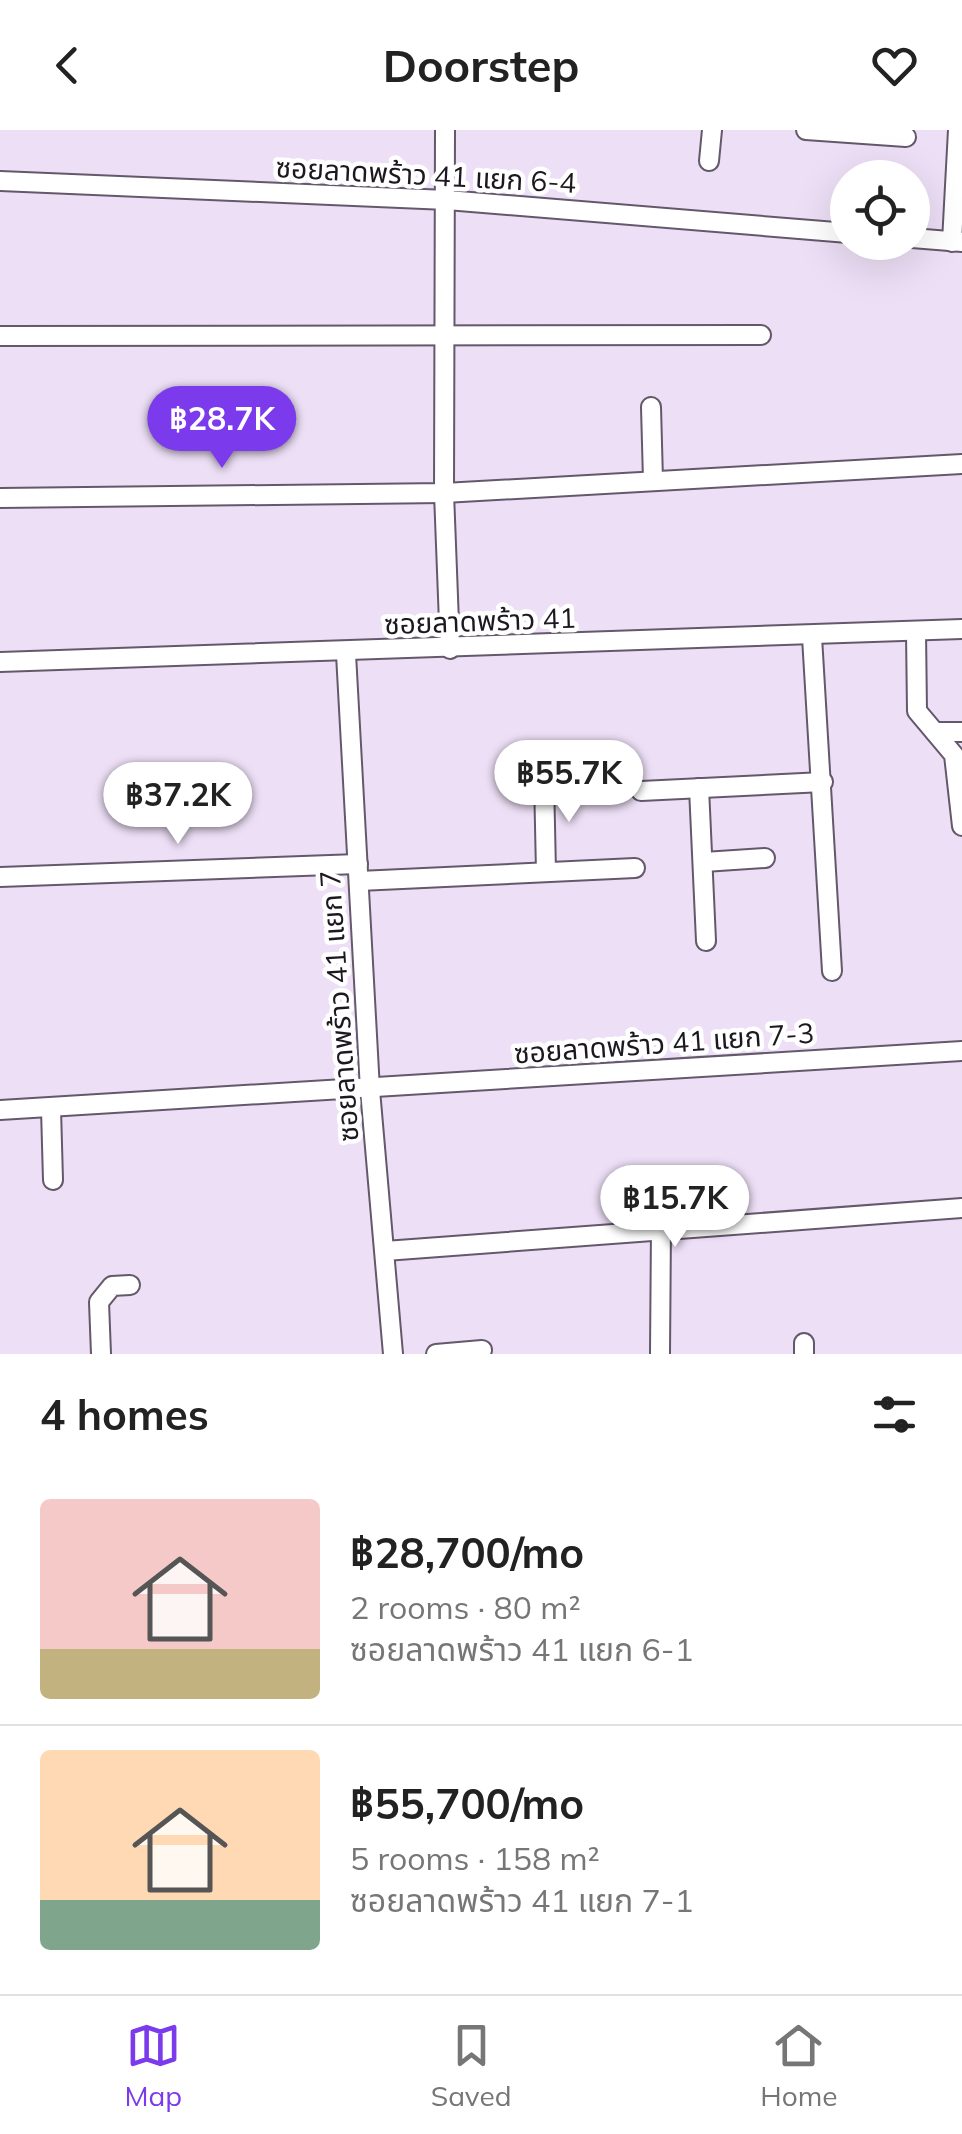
<!DOCTYPE html>
<html lang="en">
<head>
<meta charset="utf-8">
<style>
  :root { --surface:#fff; --page:#f6f6f6; --text:#222; --muted:#767676; --line:#e0e0e0; --accent:#7c3aed }
  body { margin:0; font-family:Mulish,"Noto Sans Thai",sans-serif; background:var(--page); color:var(--text); height:100vh; display:flex; flex-direction:column; font-size:38px; white-space:nowrap }
  * { box-sizing:border-box; margin:0 }
  p { font-size:32px; color:var(--muted) }
  .icon { flex:none; width:55px; height:55px; fill:none; stroke:currentColor; stroke-width:2; stroke-linecap:round; stroke-linejoin:round }
  .map { position:relative; height:1224px; overflow:hidden }
  .sheet { display:flex; flex-direction:column; background:var(--surface); flex:1 }
  .sheet>* { flex:none }
  .fabs { position:absolute; left:830px; top:30px; display:grid; gap:20px }
  .fabs a { display:grid; place-items:center; width:100px; height:100px; border-radius:50%; background:var(--surface); box-shadow:0 10px 40px #0002; font-size:50px }
  .price { position:absolute; translate:-50% -85px; padding:0 22px; border-radius:35px; background:#fff; color:#222; font-size:32px; line-height:65px; filter:drop-shadow(0 2px 5px #0008) }
  .price::after { content:''; position:absolute; left:50%; top:60px; width:30px; height:22px; margin-left:-15px; background:inherit; clip-path:polygon(0 0,100% 0,50% 100%) }
  .price.selected { background:var(--accent); color:#fff }
  ul { padding:0; list-style:none }
  li { display:flex; align-items:center; gap:30px; height:250px; padding:0 40px }
  li+li { border-top:2px solid var(--line) }
  li span { display:grid; place-items:center; flex:none; width:280px; height:200px; border-radius:10px; color:#555 }
  li>.icon { margin-inline-start:auto }
  span .icon { width:120px; height:120px; fill:#fffc; stroke-width:1 }
  li b { font-size:42px }
  h2 { display:flex; justify-content:space-between; align-items:center; height:120px; padding:0 40px; font-size:42px }
  header { display:flex; justify-content:space-between; align-items:center; height:130px; padding:0 40px; background:var(--surface); font-size:45px; font-weight:700 }
  .tab-bar { display:flex; justify-content:space-around; align-items:center; height:140px; border-top:2px solid var(--line); background:var(--surface); font-size:28px; color:var(--muted) }
  .tab-bar a { display:grid; justify-items:center; gap:5px }
  .tab-bar .selected { color:var(--accent) }
  .map>svg:first-child { display:block }
  .lines { fill:none; stroke-linecap:round; stroke-linejoin:round }
  .street-casing { stroke:#64586b; stroke-width:22 }
  .street { stroke:#fff; stroke-width:18 }
  .labels { text-anchor:middle; stroke-width:9; stroke-linejoin:round; paint-order:stroke }
  .street-label { font-size:28px; fill:#1d1820; stroke:#fff }
</style>
</head>
<body>
<header><svg class="icon" aria-label="back" viewBox="0 0 24 24"><path d="M15 5l-7 7 7 7"/></svg>Doorstep<svg class="icon" aria-label="heart" viewBox="0 0 24 24"><path d="M12 20l-8-8c-3-5 5-10 8-4 3-6 11-1 8 4z"/></svg></header>
<div class="map">
<svg width="962" height="1224" viewBox="0 0 962 1224">
  <rect width="100%" height="100%" fill="#eddff6"/>
  <g class="lines">
    <g class="street-casing">
      <g id="street">
        <path d="M 445,0 L 444,363 L 450,519"/>
        <path d="M 806,0 L 906,7"/>
        <path d="M 709,31 L 712,0"/>
        <path d="M 0,51 L 447,70 L 848,103"/>
        <path d="M 912,108 L 962,112"/>
        <path d="M 952,112 L 958,0"/>
        <path d="M 0,206 L 761,205"/>
        <path d="M 651,277 L 653,350"/>
        <path d="M 0,368 L 444,363 L 962,334"/>
        <path d="M 916,502 L 917,581 L 954,625 L 962,696"/>
        <path d="M 812,507 L 832,841"/>
        <path d="M 346,524 L 370,960 L 393,1224"/>
        <path d="M 0,532 L 962,499"/>
        <path d="M 935,602 L 962,602"/>
        <path d="M 544,649 L 546,742"/>
        <path d="M 699,658 L 706,811"/>
        <path d="M 641,661 L 823,652"/>
        <path d="M 704,732 L 765,728"/>
        <path d="M 0,747 L 358,734"/>
        <path d="M 359,751 L 635,738"/>
        <path d="M 51,979 L 53,1050"/>
        <path d="M 0,980 L 962,921"/>
        <path d="M 385,1121 L 962,1078"/>
        <path d="M 804,1213 L 804,1224"/>
        <path d="M 101,1224 L 99,1172 L 112,1156 L 130,1155"/>
        <path d="M 436,1224 L 482,1220"/>
        <path d="M 660,1224 L 661,1097"/>
      </g>
    </g>
    <use href="#street" class="street"/>
  </g>
  <g class="labels">
    <g class="street-label">
      <text transform="translate(426 45) rotate(3)" y="10">ซอยลาดพร้าว 41 แยก 6-4</text>
      <text transform="translate(480 491) rotate(-2)" y="10">ซอยลาดพร้าว 41</text>
      <text transform="translate(339 876) rotate(-94)" y="10">ซอยลาดพร้าว 41 แยก 7</text>
      <text transform="translate(664 913) rotate(-4)" y="10">ซอยลาดพร้าว 41 แยก 7-3</text>
    </g>
  </g>
</svg>
<div class="fabs">
<a><svg class="icon" aria-label="locate" viewBox="0 0 24 24"><circle cx="12" cy="12" r="6"/><path d="M12 2v4M12 18v4M2 12h4M18 12h4"/></svg></a>
</div>
<b class="price selected" style="left:222px;top:341px">฿28.7K</b>
<b class="price" style="left:569px;top:695px">฿55.7K</b>
<b class="price" style="left:178px;top:717px">฿37.2K</b>
<b class="price" style="left:675px;top:1120px">฿15.7K</b>
</div>
<section class="sheet">
<h2>4 homes<svg class="icon" aria-label="filters" viewBox="0 0 24 24"><path d="M4 7h16M4 17h16"/><circle cx="9" cy="7" r="2"/><circle cx="15" cy="17" r="2"/></svg></h2>
<ul>
<li><span style="background:linear-gradient(#f6c9c9 75%,#c2b280 0)"><svg class="icon" aria-label="home" viewBox="0 0 24 24"><path d="M3 11l9-7 9 7M6 9v11h12V9"/></svg></span><div><b>฿28,700/mo</b><p>2 rooms · 80 m²</p><p>ซอยลาดพร้าว 41 แยก 6-1</p></div></li>
<li><span style="background:linear-gradient(#ffd9b3 75%,#7fa58c 0)"><svg class="icon" aria-label="home" viewBox="0 0 24 24"><path d="M3 11l9-7 9 7M6 9v11h12V9"/></svg></span><div><b>฿55,700/mo</b><p>5 rooms · 158 m²</p><p>ซอยลาดพร้าว 41 แยก 7-1</p></div></li>
</ul>
</section>
<nav class="tab-bar">
<a class="selected"><svg class="icon" aria-label="map" viewBox="0 0 24 24"><path d="M3 6l6-2 6 2 6-2v14l-6 2-6-2-6 2zM9 4v14M15 6v14"/></svg>Map</a>
<a><svg class="icon" aria-label="saved" viewBox="0 0 24 24"><path d="M7 4h10v16l-5-4-5 4z"/></svg>Saved</a>
<a><svg class="icon" aria-label="home" viewBox="0 0 24 24"><path d="M3 11l9-7 9 7M6 9v11h12V9"/></svg>Home</a>
</nav>
</body>
</html>
